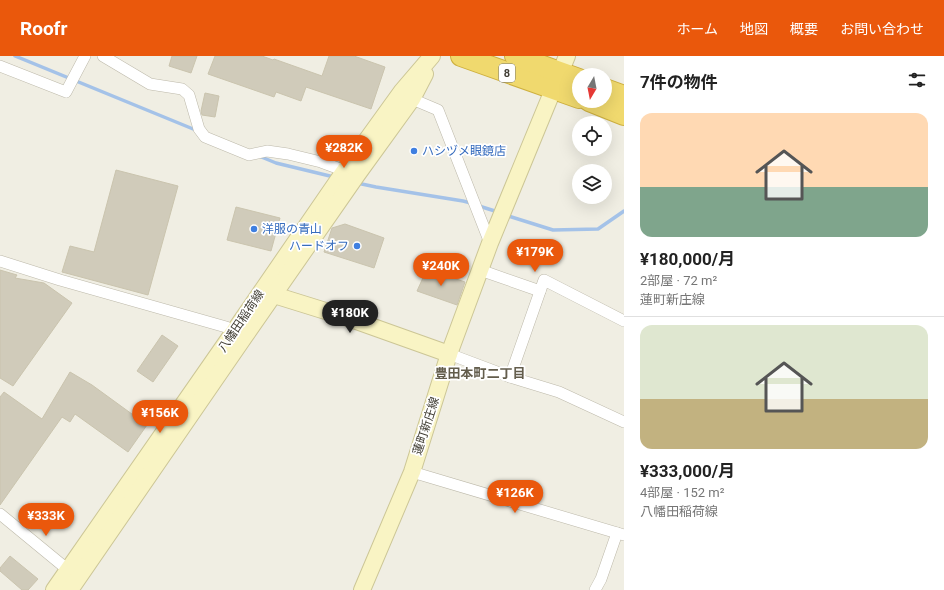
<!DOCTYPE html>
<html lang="ja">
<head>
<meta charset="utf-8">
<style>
  :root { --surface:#fff; --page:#f2f2f2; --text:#222; --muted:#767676; --line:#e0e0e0; --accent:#ea580c }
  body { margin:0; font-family:Roboto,"Noto Sans JP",sans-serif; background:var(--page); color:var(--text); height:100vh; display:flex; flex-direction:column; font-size:15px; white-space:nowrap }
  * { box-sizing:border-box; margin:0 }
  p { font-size:13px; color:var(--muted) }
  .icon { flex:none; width:22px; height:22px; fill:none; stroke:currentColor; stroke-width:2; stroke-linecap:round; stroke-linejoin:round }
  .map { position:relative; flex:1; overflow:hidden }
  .side { display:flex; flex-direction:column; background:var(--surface); width:320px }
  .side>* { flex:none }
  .needle { width:26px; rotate:190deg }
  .fabs { position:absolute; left:572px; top:12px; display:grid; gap:8px }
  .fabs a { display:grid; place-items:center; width:40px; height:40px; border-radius:50%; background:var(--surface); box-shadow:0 4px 16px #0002; font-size:20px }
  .price { position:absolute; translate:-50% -34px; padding:0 9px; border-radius:14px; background:var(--accent); color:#fff; font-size:13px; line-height:26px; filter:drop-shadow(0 1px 2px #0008) }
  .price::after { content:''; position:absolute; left:50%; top:24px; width:12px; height:9px; margin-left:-6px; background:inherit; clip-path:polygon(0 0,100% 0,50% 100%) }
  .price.active { background:#222; color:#fff }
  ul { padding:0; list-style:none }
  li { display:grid; align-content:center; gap:8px; height:212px; padding:0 16px }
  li+li { border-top:1px solid var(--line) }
  li span { display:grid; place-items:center; height:124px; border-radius:12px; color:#555 }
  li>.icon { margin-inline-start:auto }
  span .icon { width:72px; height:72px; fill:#fffc; stroke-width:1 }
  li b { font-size:17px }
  h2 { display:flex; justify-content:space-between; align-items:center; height:48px; padding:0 16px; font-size:17px }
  header { display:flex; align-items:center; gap:24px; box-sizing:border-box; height:56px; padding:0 20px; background:var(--accent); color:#fff }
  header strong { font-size:19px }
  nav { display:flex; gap:22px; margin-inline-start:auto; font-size:14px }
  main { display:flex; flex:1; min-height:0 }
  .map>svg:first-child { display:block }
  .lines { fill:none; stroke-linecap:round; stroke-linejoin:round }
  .stream { stroke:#a4c2e8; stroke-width:3.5 }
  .building { fill:#d0cbba; stroke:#cac4ae }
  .street-casing { stroke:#bdb9aa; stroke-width:12 }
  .secondary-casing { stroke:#ccc696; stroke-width:18 }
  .highway-casing { stroke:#ceb03f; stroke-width:22 }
  .street { stroke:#fff; stroke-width:11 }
  .secondary { stroke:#f9f4c4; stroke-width:16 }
  .highway { stroke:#f0d96e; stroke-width:20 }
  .shop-dot { fill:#3f7fe0; stroke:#fff; stroke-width:1.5 }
  .labels { text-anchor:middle; stroke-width:3.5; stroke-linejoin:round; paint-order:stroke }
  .shield { fill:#fff; stroke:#7a7871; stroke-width:1 }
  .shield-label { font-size:11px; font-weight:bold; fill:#413e34 }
  .shop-label { font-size:12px; fill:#366cbe; stroke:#fff; text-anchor:start }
  .street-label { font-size:12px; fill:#413e34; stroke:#fff }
  .neighbourhood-label { font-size:13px; font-weight:bold; fill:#635d4c; stroke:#fff }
</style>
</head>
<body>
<header>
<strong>Roofr</strong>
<nav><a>ホーム</a><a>地図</a><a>概要</a><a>お問い合わせ</a></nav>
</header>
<main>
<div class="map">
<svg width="624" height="534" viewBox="0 0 624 534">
  <rect width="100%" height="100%" fill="#f0eee3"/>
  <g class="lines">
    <g class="stream">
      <path d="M 15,0 L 198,75"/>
      <path d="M 259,100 L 276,107 L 334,121"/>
      <path d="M 357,127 L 376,131 L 463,145 L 471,147"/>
      <path d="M 479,150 L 498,156"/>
      <path d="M 505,159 L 553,174 L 598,173 L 624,155"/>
    </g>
  </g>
  <g class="building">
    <path d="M 172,0 L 197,0 L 191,17 L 169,10 Z"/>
    <path d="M 215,0 L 262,0 L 273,4 L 274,3 L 322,20 L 329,0 L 354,0 L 385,11 L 371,53 L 306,31 L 301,45 L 276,36 L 274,41 L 208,18 Z"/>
    <path d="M 205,37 L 219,40 L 215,61 L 202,59 L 201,55 Z"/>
    <path d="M 116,114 L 178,130 L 148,239 L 62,216 L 70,190 L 94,196 Z"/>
    <path d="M 236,151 L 280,162 L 271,195 L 227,184 Z"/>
    <path d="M 345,168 L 384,182 L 374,212 L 324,196 L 332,172 Z"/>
    <path d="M 427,213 L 465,226 L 457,249 L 417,235 Z"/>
    <path d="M 0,214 L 17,219 L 15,222 L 44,227 L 72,247 L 13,330 L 0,322 Z"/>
    <path d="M 162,279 L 178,290 L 153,326 L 137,315 Z"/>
    <path d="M 70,316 L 92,329 L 147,369 L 128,396 L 75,358 L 70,366 L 62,361 L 0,449 L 0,341 L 4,336 L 42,363 Z"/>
    <path d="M 10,500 L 38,523 L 28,534 L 22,534 L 0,515 L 0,512 Z"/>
  </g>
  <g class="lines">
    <g class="street-casing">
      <g id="street">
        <path d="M 103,0 L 150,28 L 182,33 L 189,39 L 199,73 L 205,81 L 249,99 L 267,95 L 288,98 L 321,106 L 351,117"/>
        <path d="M 0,10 L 66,36 L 85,0"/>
        <path d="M 412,43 L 438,54 L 490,187"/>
        <path d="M 0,205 L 60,224 L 226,271 L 241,278"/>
        <path d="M 480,214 L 540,235"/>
        <path d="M 449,298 L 510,321 L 559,336 L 624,366"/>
        <path d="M 510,321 L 544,224 L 624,265"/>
        <path d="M 412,416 L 624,479"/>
        <path d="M 0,458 L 73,518"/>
        <path d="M 595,534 L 601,523 L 617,477"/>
      </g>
    </g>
    <g class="secondary-casing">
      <g id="secondary">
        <path d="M 267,234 L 274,239 L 348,262 L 449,298"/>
        <path d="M 54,534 L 235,274 L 345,114 L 402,35 L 432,0"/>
        <path d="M 70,534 L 245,280 L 357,119 L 412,43 L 425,18"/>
        <path d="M 362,534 L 412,416 L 449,298 L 490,187 L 567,0"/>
      </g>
    </g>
    <g class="highway-casing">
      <g id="highway">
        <path d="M 461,0 L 579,42"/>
        <path d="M 515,0 L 579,23"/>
        <path d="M 605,33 L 624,40"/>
        <path d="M 589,45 L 624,59"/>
      </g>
    </g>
    <use href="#street" class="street"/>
    <use href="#secondary" class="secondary"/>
    <use href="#highway" class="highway"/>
  </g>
  <g class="shop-dot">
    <circle cx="414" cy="95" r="4"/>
    <circle cx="254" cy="173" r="4"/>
    <circle cx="357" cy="190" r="4"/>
  </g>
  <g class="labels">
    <rect class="shield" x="499" y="8" width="16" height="18" rx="3"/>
    <g class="shield-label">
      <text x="507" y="21">8</text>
    </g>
    <g class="shop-label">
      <text x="422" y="99">ハシヅメ眼鏡店</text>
      <text x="262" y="177">洋服の青山</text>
      <text x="349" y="194" text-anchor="end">ハードオフ</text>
    </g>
    <g class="street-label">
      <text transform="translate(241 265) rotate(-56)" y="4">八幡田稲荷線</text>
      <text transform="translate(426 370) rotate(-72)" y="4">蓮町新庄線</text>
    </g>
    <g class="neighbourhood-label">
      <text x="480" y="322">豊田本町二丁目</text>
    </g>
  </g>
</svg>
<div class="fabs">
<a><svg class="needle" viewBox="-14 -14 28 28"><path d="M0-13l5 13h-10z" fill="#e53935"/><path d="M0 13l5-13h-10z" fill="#767676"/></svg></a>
<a><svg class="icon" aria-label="locate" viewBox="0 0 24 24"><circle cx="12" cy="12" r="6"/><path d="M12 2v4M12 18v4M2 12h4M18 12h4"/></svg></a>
<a><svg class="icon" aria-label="layers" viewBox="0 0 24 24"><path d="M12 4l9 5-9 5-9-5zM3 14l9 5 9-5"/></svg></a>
</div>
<b class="price" style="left:344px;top:113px">¥282K</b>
<b class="price" style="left:535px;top:217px">¥179K</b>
<b class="price" style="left:441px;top:231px">¥240K</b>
<b class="price active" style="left:350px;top:278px">¥180K</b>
<b class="price" style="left:160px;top:378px">¥156K</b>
<b class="price" style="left:515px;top:458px">¥126K</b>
<b class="price" style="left:46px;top:481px">¥333K</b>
</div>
<section class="side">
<h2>7件の物件<svg class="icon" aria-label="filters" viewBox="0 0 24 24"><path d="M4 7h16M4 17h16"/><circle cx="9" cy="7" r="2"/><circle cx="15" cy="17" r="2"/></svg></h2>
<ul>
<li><span style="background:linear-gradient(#ffd9b3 60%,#7fa58c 0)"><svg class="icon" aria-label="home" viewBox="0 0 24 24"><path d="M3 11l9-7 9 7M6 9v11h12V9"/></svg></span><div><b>¥180,000/月</b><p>2部屋 · 72 m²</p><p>蓮町新庄線</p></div></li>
<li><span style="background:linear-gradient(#dfe7d0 60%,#c2b280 0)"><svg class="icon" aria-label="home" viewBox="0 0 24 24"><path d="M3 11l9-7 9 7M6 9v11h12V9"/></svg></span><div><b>¥333,000/月</b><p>4部屋 · 152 m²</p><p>八幡田稲荷線</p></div></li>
</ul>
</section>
</main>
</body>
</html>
